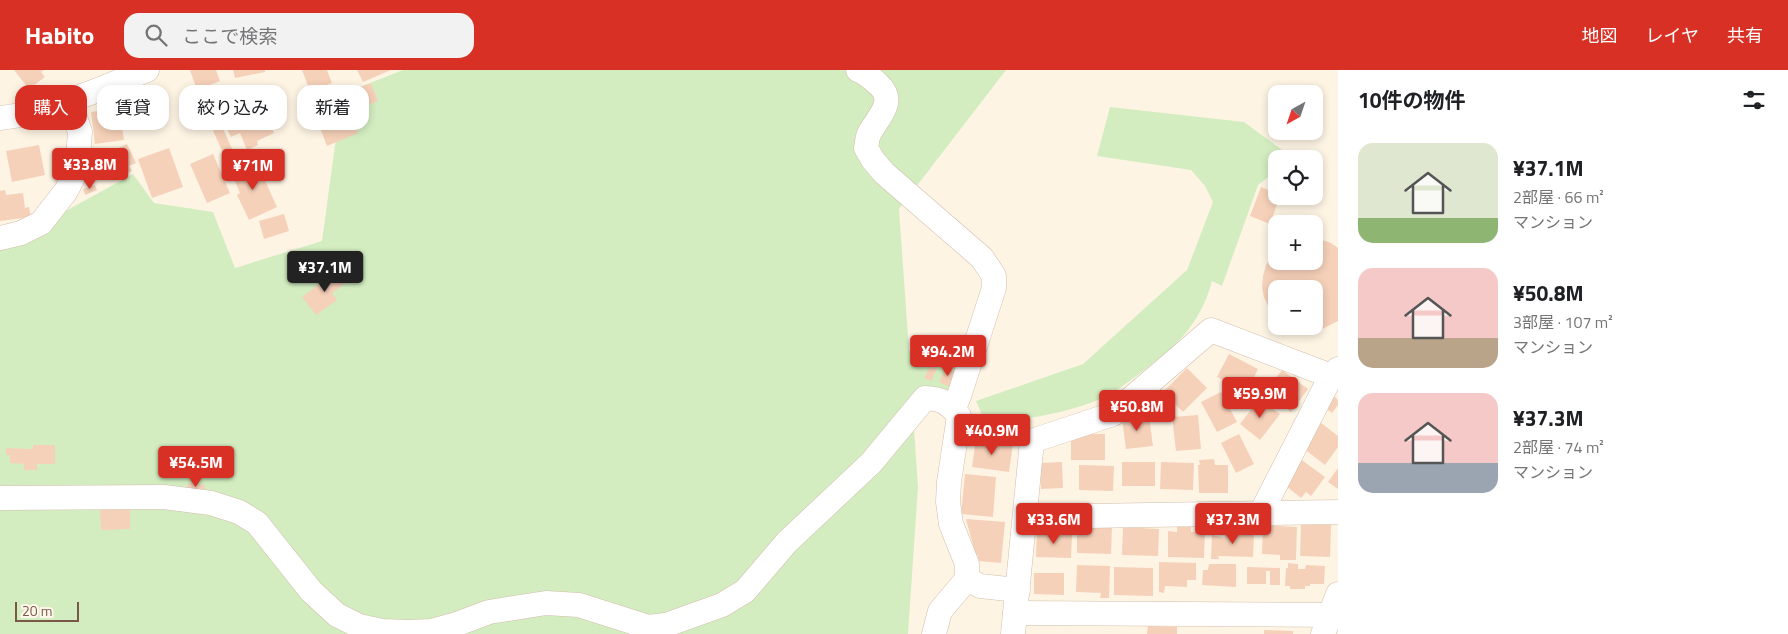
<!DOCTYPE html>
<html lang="ja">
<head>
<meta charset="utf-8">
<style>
  :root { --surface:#fff; --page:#f2f2f2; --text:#202124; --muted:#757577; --accent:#d93025 }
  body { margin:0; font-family:"Titillium Web","Noto Sans JP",sans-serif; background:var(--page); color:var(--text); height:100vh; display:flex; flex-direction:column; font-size:19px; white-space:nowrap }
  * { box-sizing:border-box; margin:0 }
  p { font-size:16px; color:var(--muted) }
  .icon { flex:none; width:28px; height:28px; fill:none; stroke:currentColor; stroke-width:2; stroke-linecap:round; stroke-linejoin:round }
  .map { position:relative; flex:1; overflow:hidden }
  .sheet { display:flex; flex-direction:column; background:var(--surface); width:450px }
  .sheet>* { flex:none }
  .banner { position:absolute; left:15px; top:15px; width:475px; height:45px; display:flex; gap:10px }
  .needle { width:32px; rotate:220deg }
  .tools { position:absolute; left:1268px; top:15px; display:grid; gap:10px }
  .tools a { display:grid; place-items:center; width:55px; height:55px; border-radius:10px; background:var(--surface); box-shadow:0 2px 8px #0003; font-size:25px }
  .scale { position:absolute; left:15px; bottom:12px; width:64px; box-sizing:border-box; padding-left:5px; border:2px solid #795847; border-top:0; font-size:14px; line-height:18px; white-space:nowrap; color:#795847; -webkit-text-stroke:4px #fff7ec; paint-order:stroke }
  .price { position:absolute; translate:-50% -42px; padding:0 11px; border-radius:5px; background:var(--accent); color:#fff; font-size:16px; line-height:32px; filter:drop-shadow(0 1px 2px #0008) }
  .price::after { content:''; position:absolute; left:50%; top:30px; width:15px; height:11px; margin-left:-8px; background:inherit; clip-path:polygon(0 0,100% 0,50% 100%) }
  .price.on { background:#222; color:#fff }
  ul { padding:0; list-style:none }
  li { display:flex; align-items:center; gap:15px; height:125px; padding:0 20px }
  li span { display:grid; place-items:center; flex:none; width:140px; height:100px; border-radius:15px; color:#555 }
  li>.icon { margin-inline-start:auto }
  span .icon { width:60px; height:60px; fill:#fffc; stroke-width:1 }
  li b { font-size:21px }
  h2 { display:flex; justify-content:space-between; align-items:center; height:60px; padding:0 20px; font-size:21px }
  .pill { padding:0 18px; border-radius:15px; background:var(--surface); box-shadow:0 2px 8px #0003; font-size:18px; line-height:45px }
  .pill.on { background:var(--accent); color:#fff }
  header { display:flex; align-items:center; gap:30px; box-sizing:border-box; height:70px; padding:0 25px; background:var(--accent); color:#fff }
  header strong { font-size:24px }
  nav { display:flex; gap:28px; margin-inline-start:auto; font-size:18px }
  .search { width:350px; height:45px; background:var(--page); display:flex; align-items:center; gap:12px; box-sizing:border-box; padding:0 18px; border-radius:15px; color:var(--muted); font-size:19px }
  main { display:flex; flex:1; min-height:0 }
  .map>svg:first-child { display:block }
  .green { fill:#d3edc1 }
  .building { fill:#f6d1b9 }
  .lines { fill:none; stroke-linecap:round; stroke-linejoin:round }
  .street-casing { stroke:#d3bdab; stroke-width:25 }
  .street { stroke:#fff; stroke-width:24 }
</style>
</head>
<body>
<header>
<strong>Habito</strong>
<div class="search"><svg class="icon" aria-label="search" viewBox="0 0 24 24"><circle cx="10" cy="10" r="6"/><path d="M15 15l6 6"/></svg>ここで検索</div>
<nav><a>地図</a><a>レイヤ</a><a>共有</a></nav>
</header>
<main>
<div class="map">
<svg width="1338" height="564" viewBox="0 0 1338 564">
  <rect width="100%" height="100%" fill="#fef4e4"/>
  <g class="green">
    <path d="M 403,0 L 1006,0 L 899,139 L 909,281 L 916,276 L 927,278 L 962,294 L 952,323 L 922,316 L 912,330 L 918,417 L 908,564 L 0,564 L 0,177 L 133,104 L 154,133 L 213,142 L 235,198 L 322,171 L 342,24 Z"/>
    <path d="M 1110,37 L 1244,52 L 1293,88 L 1276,89 L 1276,101 L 1258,115 L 1222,216 L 1212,211 C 1200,257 1172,280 1135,307 C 1125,314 1114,323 1102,328 C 1067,344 1025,349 986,354 L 976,331 L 1083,294 L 1187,200 L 1213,132 L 1205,116 L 1191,100 L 1097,86 Z"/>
  </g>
  <g class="building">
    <path d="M 14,0 L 44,0 L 41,2 L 45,7 L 29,19 Z"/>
    <path d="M 190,0 L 216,0 L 220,11 L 197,20 Z"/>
    <path d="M 233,0 L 265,0 L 265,2 L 235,8 Z"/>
    <path d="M 302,0 L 327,0 L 332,13 L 310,21 Z"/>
    <path d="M 357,0 L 391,0 L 363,12 Z"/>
    <path d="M 371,13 L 378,31 L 357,39 L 350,21 Z"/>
    <path d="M 254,18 L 274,63 L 257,71 L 258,75 L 247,80 L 240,63 L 231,67 L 222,49 L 236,42 L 230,28 Z"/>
    <path d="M 338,26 L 345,41 L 337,45 L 330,30 Z"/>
    <path d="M 119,38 L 124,70 L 95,74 L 91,42 Z"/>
    <path d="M 215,41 L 237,90 L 228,94 L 206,45 Z"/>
    <path d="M 352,48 L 358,63 L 327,76 L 321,60 Z"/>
    <path d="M 127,74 L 136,93 L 129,96 L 132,101 L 124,104 L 122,99 L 115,102 L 107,83 Z"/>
    <path d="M 39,75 L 45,105 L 12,112 L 6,81 Z"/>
    <path d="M 169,78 L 183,117 L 152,128 L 138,89 Z"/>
    <path d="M 213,84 L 230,123 L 207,133 L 190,94 Z"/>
    <path d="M 251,93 L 254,97 L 258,95 L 277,137 L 249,150 L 237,125 L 240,123 L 231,102 Z"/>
    <path d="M 95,115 L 97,120 L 85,125 L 83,119 Z"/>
    <path d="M 1261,117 L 1276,123 L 1276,126 L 1280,126 L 1270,154 L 1250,146 Z"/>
    <path d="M 5,120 L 6,125 L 23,123 L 25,138 L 29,137 L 31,147 L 0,151 L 0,121 Z"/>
    <path d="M 284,144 L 289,161 L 264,169 L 259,151 Z"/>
    <path d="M 1314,167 L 1331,173 L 1338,178 L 1338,251 L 1320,260 L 1304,260 L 1289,256 L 1314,256 L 1314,219 L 1276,219 L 1276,247 L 1269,238 L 1264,227 L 1262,217 L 1263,206 L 1266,195 L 1276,181 L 1276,191 L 1314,191 Z"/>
    <path d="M 339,199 L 348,211 L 332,223 L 337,230 L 316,245 L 302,227 Z"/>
    <path d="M 1229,284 L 1258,299 L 1247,322 L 1217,307 Z"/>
    <path d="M 930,296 L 937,299 L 931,311 L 924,308 Z"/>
    <path d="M 946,297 L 957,303 L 950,317 L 939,312 Z"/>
    <path d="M 1187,298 L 1207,318 L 1183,342 L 1163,322 Z"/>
    <path d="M 1282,300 L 1308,319 L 1291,342 L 1265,322 Z"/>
    <path d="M 1221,322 L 1237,352 L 1217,362 L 1201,332 Z"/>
    <path d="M 1334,326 L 1338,330 L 1338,335 L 1332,343 L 1325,338 Z"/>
    <path d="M 1259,329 L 1280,344 L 1260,370 L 1240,354 Z"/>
    <path d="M 1198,345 L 1201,379 L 1176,381 L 1172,347 Z"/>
    <path d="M 1149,346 L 1153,376 L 1126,379 L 1122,349 Z"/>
    <path d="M 1321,353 L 1338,366 L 1338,377 L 1325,395 L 1303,378 Z"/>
    <rect x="1071" y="364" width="34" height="26"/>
    <path d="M 1239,364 L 1254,394 L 1236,403 L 1221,373 Z"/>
    <path d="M 976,369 L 1013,374 L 1009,402 L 972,397 Z"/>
    <path d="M 33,375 L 55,375 L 55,394 L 37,394 L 37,400 L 24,400 L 24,394 L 10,393 L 10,385 L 6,385 L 6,378 L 33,379 Z"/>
    <path d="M 1299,388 L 1325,407 L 1311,426 L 1306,422 L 1301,428 L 1281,412 Z"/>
    <path d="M 1214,389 L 1215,395 L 1228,395 L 1228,423 L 1199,423 L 1198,395 L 1200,395 L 1199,390 Z"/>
    <path d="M 1062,392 L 1063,418 L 1041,419 L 1040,393 Z"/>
    <rect x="1122" y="392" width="33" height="24"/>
    <path d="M 1161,392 L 1194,393 L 1193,420 L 1160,419 Z"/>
    <path d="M 1079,395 L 1114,396 L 1113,421 L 1079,420 Z"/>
    <path d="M 1338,398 L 1338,419 L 1328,412 Z"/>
    <path d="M 965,404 L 996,407 L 993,447 L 961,444 Z"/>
    <path d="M 188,413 L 205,415 L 204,424 L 187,421 Z"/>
    <path d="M 100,438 L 130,438 L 130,459 L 101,460 Z"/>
    <path d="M 966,449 L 1005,452 L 1001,493 L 978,491 L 978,485 L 976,486 Z"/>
    <path d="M 1301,454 L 1331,455 L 1330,487 L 1300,486 Z"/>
    <path d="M 1263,455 L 1297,457 L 1296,490 L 1280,490 L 1280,485 L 1262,484 Z"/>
    <path d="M 1077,457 L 1112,458 L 1111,484 L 1077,483 Z"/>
    <path d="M 1123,457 L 1159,459 L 1158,486 L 1122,485 Z"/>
    <path d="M 1177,457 L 1191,457 L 1191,462 L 1205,462 L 1204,488 L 1168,487 L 1168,461 L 1177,462 Z"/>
    <path d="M 1037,462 L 1072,464 L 1071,488 L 1036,487 Z"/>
    <path d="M 1225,462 L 1254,463 L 1253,487 L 1218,486 L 1219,489 L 1211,489 L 1212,465 L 1225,468 Z"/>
    <path d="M 1159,492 L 1196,493 L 1196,510 L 1187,510 L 1187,517 L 1165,516 L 1164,523 L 1159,522 Z"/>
    <path d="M 1288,493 L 1298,494 L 1298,499 L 1305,499 L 1306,495 L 1325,496 L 1324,514 L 1310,514 L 1310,516 L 1305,516 L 1305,519 L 1290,519 L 1290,516 L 1285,516 L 1286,498 L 1288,498 Z"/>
    <path d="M 1209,494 L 1236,494 L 1236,517 L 1202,515 L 1203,500 L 1208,500 Z"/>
    <path d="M 1077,495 L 1110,496 L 1109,528 L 1100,528 L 1101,523 L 1076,522 Z"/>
    <path d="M 1114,497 L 1153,498 L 1153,526 L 1114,525 Z"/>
    <path d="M 1247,497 L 1280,498 L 1280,515 L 1270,515 L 1270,501 L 1266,501 L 1266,514 L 1247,514 Z"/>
    <path d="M 1034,503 L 1064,503 L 1064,525 L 1034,524 Z"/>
    <path d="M 1148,556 L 1177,557 L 1177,564 L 1147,564 Z"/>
    <path d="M 1264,560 L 1293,561 L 1293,564 L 1264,564 Z"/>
  </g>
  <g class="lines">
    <g class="street-casing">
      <g id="street">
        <path d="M 858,0 C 866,3 871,8 878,14 C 897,31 879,46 870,62 C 867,67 867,73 866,78 L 873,90 L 884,103 L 982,188 L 994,206 L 994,218 L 960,323 L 957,331 L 950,336"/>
        <path d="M 0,48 C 48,43 102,18 147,0"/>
        <path d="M 0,168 L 21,163 L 41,153 L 66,121 L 77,100 L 80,62 L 69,30"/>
        <path d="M 0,428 L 164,427 L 211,433 L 239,442 L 257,453 L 311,521 L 337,545 L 359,556 L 382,561 L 408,562 L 431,561 L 457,554 L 489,542 L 546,533 L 579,535 L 648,557 L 666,555 L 722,535 L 745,521 L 787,472 L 871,393 L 925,328 C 942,329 948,332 959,346 L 949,412 L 948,432 L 951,454 L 967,494 L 967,509 L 940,541 L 934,564"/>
        <path d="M 1261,443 L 1331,306 L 1338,299"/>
        <path d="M 1025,447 L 1338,442"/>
        <path d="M 967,509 L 980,516 L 1018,520"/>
        <path d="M 1015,543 L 1338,545"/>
        <path d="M 1013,564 L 1032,371 L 1113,344 L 1211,260 L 1331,306"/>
        <path d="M 1323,564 L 1338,524"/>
      </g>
    </g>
    <use href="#street" class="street"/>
  </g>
</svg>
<div class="tools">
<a><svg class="needle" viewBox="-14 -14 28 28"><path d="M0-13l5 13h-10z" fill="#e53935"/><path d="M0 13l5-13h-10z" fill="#757577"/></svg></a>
<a><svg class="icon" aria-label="locate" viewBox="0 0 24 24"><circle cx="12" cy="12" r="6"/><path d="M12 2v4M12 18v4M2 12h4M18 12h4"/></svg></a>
<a>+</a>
<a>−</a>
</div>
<div class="scale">20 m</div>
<b class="price" style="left:90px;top:120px">¥33.8M</b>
<b class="price" style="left:253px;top:121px">¥71M</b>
<b class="price on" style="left:325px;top:223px">¥37.1M</b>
<b class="price" style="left:948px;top:307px">¥94.2M</b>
<b class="price" style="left:1260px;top:349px">¥59.9M</b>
<b class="price" style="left:1137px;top:362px">¥50.8M</b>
<b class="price" style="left:992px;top:386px">¥40.9M</b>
<b class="price" style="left:196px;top:418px">¥54.5M</b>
<b class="price" style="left:1054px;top:475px">¥33.6M</b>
<b class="price" style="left:1233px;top:475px">¥37.3M</b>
<div class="banner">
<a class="pill on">購入</a>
<a class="pill">賃貸</a>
<a class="pill">絞り込み</a>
<a class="pill">新着</a>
</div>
</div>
<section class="sheet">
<h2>10件の物件<svg class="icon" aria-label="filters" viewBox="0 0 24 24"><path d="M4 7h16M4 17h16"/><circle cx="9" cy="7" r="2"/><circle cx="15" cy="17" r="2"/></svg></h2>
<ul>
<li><span style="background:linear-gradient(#dfe7d0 75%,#8fb573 0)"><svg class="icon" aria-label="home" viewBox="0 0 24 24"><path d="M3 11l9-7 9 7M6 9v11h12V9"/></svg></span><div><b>¥37.1M</b><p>2部屋 · 66 m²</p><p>マンション</p></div></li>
<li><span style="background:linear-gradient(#f6c9c9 70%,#b9a48a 0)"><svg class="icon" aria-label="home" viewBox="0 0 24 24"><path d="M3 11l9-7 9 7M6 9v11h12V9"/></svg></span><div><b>¥50.8M</b><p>3部屋 · 107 m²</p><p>マンション</p></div></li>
<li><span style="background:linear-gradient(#f6c9c9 70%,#9aa5b1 0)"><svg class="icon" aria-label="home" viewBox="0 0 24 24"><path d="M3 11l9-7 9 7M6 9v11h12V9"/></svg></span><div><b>¥37.3M</b><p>2部屋 · 74 m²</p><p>マンション</p></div></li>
</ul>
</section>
</main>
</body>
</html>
